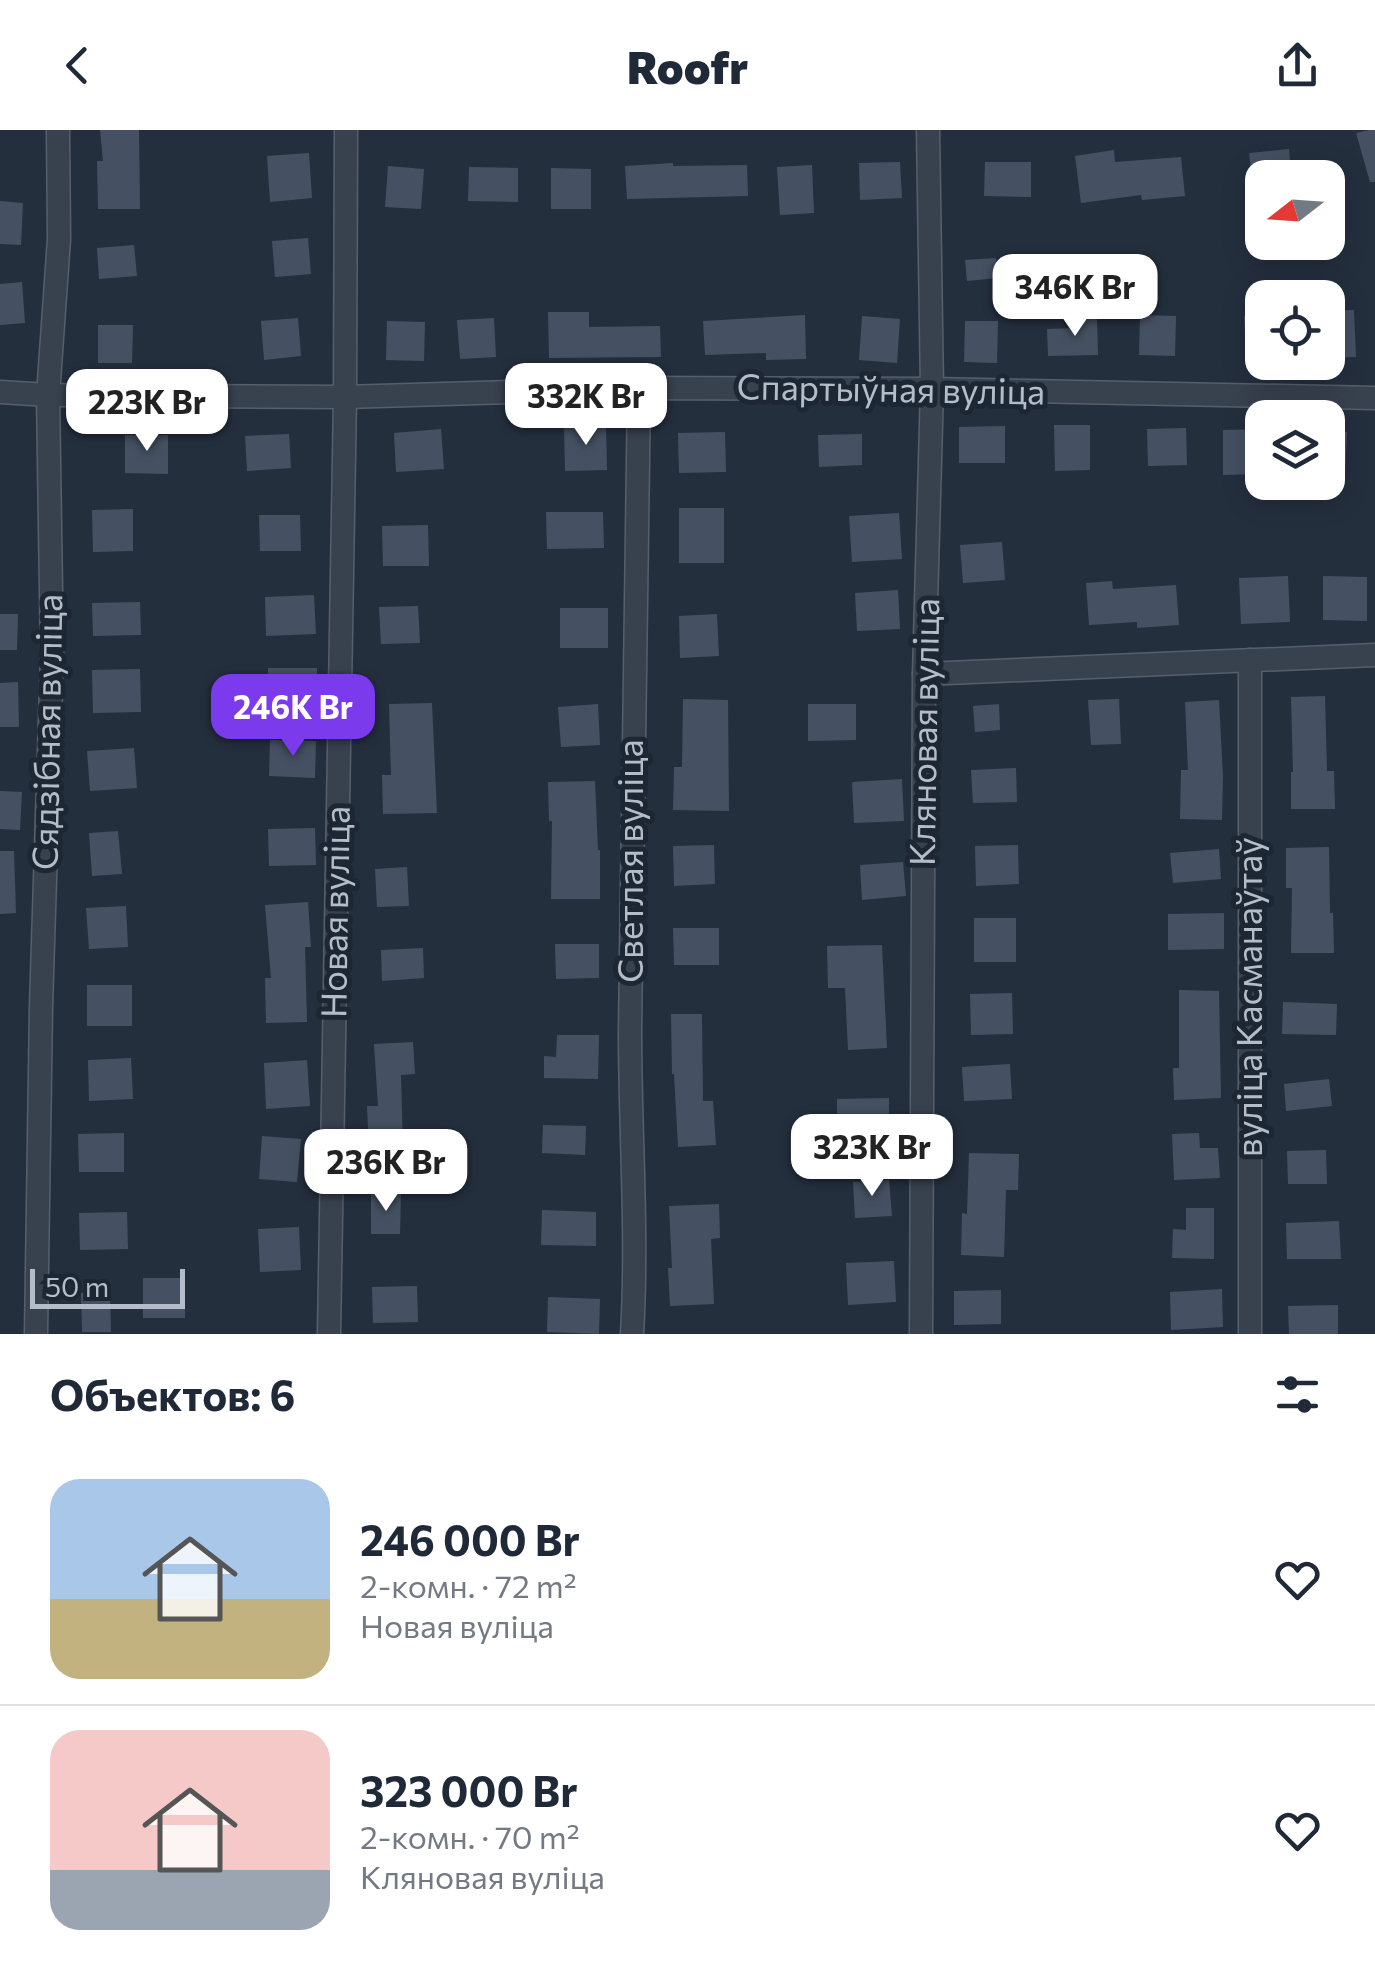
<!DOCTYPE html>
<html lang="ru">
<head>
<meta charset="utf-8">
<style>
  :root { --surface:#fff; --page:#f6f6f7; --text:#1f2937; --muted:#747a83; --line:#e0e1e3; --accent:#7c3aed }
  body { margin:0; font-family:Commissioner,sans-serif; background:var(--page); color:var(--text); height:100vh; display:flex; flex-direction:column; font-size:38px; white-space:nowrap }
  * { box-sizing:border-box; margin:0 }
  p { font-size:32px; color:var(--muted) }
  .icon { flex:none; width:55px; height:55px; fill:none; stroke:currentColor; stroke-width:2; stroke-linecap:round; stroke-linejoin:round }
  .map { position:relative; height:1204px; overflow:hidden }
  .side { display:flex; flex-direction:column; background:var(--surface); flex:1 }
  .side>* { flex:none }
  .needle { width:65px; rotate:253deg }
  .tools { position:absolute; left:1245px; top:30px; display:grid; gap:20px }
  .tools a { display:grid; place-items:center; width:100px; height:100px; border-radius:20px; background:var(--surface); box-shadow:0 5px 25px #0003; font-size:50px }
  .scale { position:absolute; left:30px; bottom:25px; width:155px; box-sizing:border-box; padding-left:10px; border:5px solid #b4bcc9; border-top:0; font-size:28px; line-height:35px; white-space:nowrap; color:#b4bcc9; -webkit-text-stroke:8px #1d2633; paint-order:stroke }
  .price { position:absolute; translate:-50% -85px; padding:0 22px; border-radius:20px; background:#fff; color:#222; font-size:32px; line-height:65px; filter:drop-shadow(0 2px 5px #0008) }
  .price::after { content:''; position:absolute; left:50%; top:60px; width:30px; height:22px; margin-left:-15px; background:inherit; clip-path:polygon(0 0,100% 0,50% 100%) }
  .price.active { background:var(--accent); color:#fff }
  ul { padding:0; list-style:none }
  li { display:flex; align-items:center; gap:30px; height:250px; padding:0 50px }
  li+li { border-top:2px solid var(--line) }
  li span { display:grid; place-items:center; flex:none; width:280px; height:200px; border-radius:30px; color:#555 }
  li>.icon { margin-inline-start:auto }
  span .icon { width:120px; height:120px; fill:#fffc; stroke-width:1 }
  li b { font-size:42px }
  h2 { display:flex; justify-content:space-between; align-items:center; height:120px; padding:0 50px; font-size:42px }
  header { display:flex; justify-content:space-between; align-items:center; height:130px; padding:0 50px; background:var(--surface); font-size:45px; font-weight:800 }
  .map>svg:first-child { display:block }
  .building { fill:#455162 }
  .lines { fill:none; stroke-linecap:round; stroke-linejoin:round }
  .minor-casing { stroke:#565f6c; stroke-width:25 }
  .minor { stroke:#38414e; stroke-width:22 }
  .labels { text-anchor:middle; stroke-width:10; stroke-linejoin:round; paint-order:stroke }
  .street-label { font-size:35px; fill:#b4bcc9; stroke:#1d2633 }
</style>
</head>
<body>
<header><svg class="icon" aria-label="back" viewBox="0 0 24 24"><path d="M15 5l-7 7 7 7"/></svg>Roofr<svg class="icon" aria-label="share" viewBox="0 0 24 24"><path d="M12 15V3M7 8l5-5 5 5M5 13v7h14v-7"/></svg></header>
<div class="map">
<svg width="1375" height="1204" viewBox="0 0 1375 1204">
  <rect width="100%" height="100%" fill="#242f3e"/>
  <g class="building">
    <path d="M 100,0 L 139,0 L 140,79 L 98,79 L 97,31 L 103,31 Z"/>
    <path d="M 1369,0 L 1375,0 L 1375,52 L 1370,52 L 1356,3 Z"/>
    <path d="M 1289,19 L 1291,48 L 1252,48 L 1249,23 Z"/>
    <path d="M 1114,20 L 1115,32 L 1181,27 L 1185,66 L 1142,70 L 1141,65 L 1081,73 L 1075,26 Z"/>
    <path d="M 309,23 L 312,68 L 270,72 L 267,26 Z"/>
    <path d="M 900,32 L 902,68 L 860,70 L 859,33 Z"/>
    <path d="M 985,32 L 1031,32 L 1031,67 L 984,66 Z"/>
    <path d="M 673,33 L 673,36 L 747,35 L 748,66 L 627,69 L 625,36 Z"/>
    <path d="M 812,35 L 814,83 L 780,85 L 777,37 Z"/>
    <path d="M 388,36 L 424,39 L 421,79 L 385,77 Z"/>
    <path d="M 469,37 L 518,38 L 518,72 L 468,71 Z"/>
    <path d="M 551,38 L 591,39 L 591,79 L 551,79 Z"/>
    <path d="M 0,71 L 23,73 L 21,115 L 0,114 Z"/>
    <path d="M 308,108 L 311,144 L 275,147 L 272,111 Z"/>
    <path d="M 134,115 L 137,146 L 99,149 L 97,118 Z"/>
    <path d="M 996,128 L 998,148 L 967,151 L 965,130 Z"/>
    <path d="M 22,152 L 25,193 L 0,195 L 0,154 Z"/>
    <path d="M 1354,180 L 1356,227 L 1328,228 L 1328,181 Z"/>
    <path d="M 548,182 L 589,182 L 589,197 L 660,196 L 661,227 L 549,228 Z"/>
    <path d="M 1262,184 L 1262,222 L 1246,223 L 1244,186 Z"/>
    <path d="M 805,185 L 806,229 L 766,230 L 766,223 L 705,225 L 703,191 Z"/>
    <path d="M 1140,185 L 1176,186 L 1175,226 L 1139,225 Z"/>
    <path d="M 862,186 L 900,189 L 897,233 L 859,230 Z"/>
    <path d="M 1097,187 L 1098,225 L 1048,226 L 1047,199 L 1075,198 L 1075,188 Z"/>
    <path d="M 298,188 L 301,226 L 264,230 L 261,191 Z"/>
    <path d="M 494,188 L 496,227 L 460,229 L 457,190 Z"/>
    <path d="M 387,191 L 425,192 L 424,231 L 386,230 Z"/>
    <path d="M 965,191 L 998,191 L 997,233 L 964,232 Z"/>
    <path d="M 98,195 L 133,195 L 132,233 L 98,233 Z"/>
    <path d="M 606,294 L 607,340 L 565,341 L 564,296 Z"/>
    <path d="M 1054,295 L 1090,295 L 1090,340 L 1055,341 Z"/>
    <path d="M 1005,296 L 1005,333 L 959,333 L 959,297 Z"/>
    <path d="M 1186,298 L 1187,335 L 1148,336 L 1147,299 Z"/>
    <path d="M 441,299 L 444,339 L 396,342 L 394,303 Z"/>
    <path d="M 1262,299 L 1262,344 L 1223,345 L 1223,300 Z"/>
    <path d="M 1328,301 L 1347,302 L 1345,343 L 1328,342 Z"/>
    <path d="M 725,302 L 726,342 L 679,343 L 678,303 Z"/>
    <path d="M 289,304 L 291,338 L 247,341 L 245,306 Z"/>
    <path d="M 862,304 L 862,335 L 819,337 L 818,305 Z"/>
    <path d="M 125,305 L 168,305 L 168,344 L 125,343 Z"/>
    <rect x="679" y="378" width="45" height="55"/>
    <path d="M 133,379 L 133,421 L 93,422 L 92,380 Z"/>
    <path d="M 546,382 L 603,382 L 604,418 L 547,419 Z"/>
    <path d="M 899,383 L 902,429 L 852,432 L 849,386 Z"/>
    <path d="M 259,385 L 300,385 L 301,421 L 260,421 Z"/>
    <path d="M 428,395 L 429,436 L 383,436 L 382,396 Z"/>
    <path d="M 1002,412 L 1005,450 L 963,453 L 960,415 Z"/>
    <path d="M 1288,446 L 1290,492 L 1241,494 L 1239,448 Z"/>
    <path d="M 1323,446 L 1367,447 L 1367,491 L 1323,490 Z"/>
    <path d="M 1112,451 L 1113,459 L 1176,455 L 1179,495 L 1137,498 L 1137,492 L 1089,495 L 1086,453 Z"/>
    <path d="M 898,460 L 900,499 L 857,501 L 855,463 Z"/>
    <path d="M 314,465 L 316,504 L 266,506 L 265,467 Z"/>
    <path d="M 140,472 L 141,505 L 93,506 L 92,473 Z"/>
    <path d="M 418,476 L 420,513 L 381,514 L 379,477 Z"/>
    <rect x="560" y="478" width="48" height="40"/>
    <path d="M 0,484 L 18,484 L 17,520 L 0,520 Z"/>
    <path d="M 717,484 L 719,526 L 680,528 L 679,486 Z"/>
    <path d="M 268,538 L 317,538 L 317,577 L 268,578 Z"/>
    <path d="M 140,539 L 141,582 L 93,583 L 92,540 Z"/>
    <path d="M 18,552 L 19,597 L 0,597 L 0,553 Z"/>
    <path d="M 1325,566 L 1327,641 L 1334,641 L 1335,679 L 1291,679 L 1291,642 L 1293,642 L 1291,567 Z"/>
    <path d="M 683,569 L 728,570 L 729,681 L 673,680 L 674,637 L 682,637 Z"/>
    <path d="M 1119,569 L 1121,614 L 1091,615 L 1088,570 Z"/>
    <path d="M 1219,570 L 1223,647 L 1222,690 L 1180,689 L 1181,640 L 1188,640 L 1185,572 Z"/>
    <path d="M 432,573 L 437,683 L 383,684 L 382,645 L 391,645 L 389,574 Z"/>
    <path d="M 598,574 L 600,615 L 561,617 L 558,577 Z"/>
    <path d="M 808,574 L 856,574 L 856,610 L 808,611 Z"/>
    <path d="M 999,574 L 1000,600 L 975,602 L 973,576 Z"/>
    <path d="M 270,610 L 316,611 L 315,648 L 269,646 Z"/>
    <path d="M 134,618 L 137,658 L 90,661 L 87,621 Z"/>
    <path d="M 1016,638 L 1017,672 L 973,673 L 971,640 Z"/>
    <path d="M 902,649 L 904,691 L 854,693 L 852,652 Z"/>
    <path d="M 595,651 L 598,720 L 600,720 L 600,769 L 551,769 L 552,691 L 549,691 L 548,652 Z"/>
    <path d="M 0,661 L 22,662 L 20,700 L 0,699 Z"/>
    <path d="M 315,698 L 316,735 L 269,736 L 268,699 Z"/>
    <path d="M 118,701 L 122,744 L 92,746 L 89,703 Z"/>
    <path d="M 714,715 L 715,754 L 674,756 L 673,716 Z"/>
    <path d="M 1018,715 L 1019,754 L 976,756 L 975,716 Z"/>
    <path d="M 1329,717 L 1330,783 L 1333,783 L 1334,823 L 1291,823 L 1292,758 L 1286,758 L 1286,718 Z"/>
    <path d="M 1219,719 L 1221,749 L 1173,753 L 1170,723 Z"/>
    <path d="M 0,721 L 14,721 L 16,783 L 0,784 Z"/>
    <path d="M 903,732 L 906,766 L 862,770 L 860,735 Z"/>
    <path d="M 407,737 L 409,776 L 377,777 L 375,739 Z"/>
    <path d="M 308,772 L 311,817 L 305,817 L 307,892 L 266,893 L 265,848 L 271,848 L 265,775 Z"/>
    <path d="M 126,776 L 128,817 L 89,819 L 86,778 Z"/>
    <path d="M 1224,783 L 1224,819 L 1168,820 L 1168,784 Z"/>
    <rect x="974" y="788" width="42" height="44"/>
    <path d="M 673,798 L 719,798 L 719,835 L 674,835 Z"/>
    <path d="M 555,814 L 599,814 L 599,848 L 556,849 Z"/>
    <path d="M 882,815 L 887,918 L 848,920 L 845,858 L 828,858 L 827,816 Z"/>
    <path d="M 423,818 L 424,848 L 382,851 L 381,820 Z"/>
    <rect x="87" y="855" width="45" height="41"/>
    <path d="M 1179,860 L 1219,861 L 1221,968 L 1174,970 L 1173,938 L 1179,938 Z"/>
    <path d="M 1012,863 L 1013,904 L 971,905 L 970,864 Z"/>
    <path d="M 1283,872 L 1337,874 L 1336,905 L 1282,904 Z"/>
    <path d="M 671,884 L 702,884 L 703,971 L 713,971 L 716,1015 L 678,1017 L 674,944 L 672,944 Z"/>
    <path d="M 557,905 L 599,905 L 598,949 L 544,948 L 544,926 L 556,927 Z"/>
    <path d="M 413,912 L 415,944 L 401,945 L 403,1020 L 369,1021 L 367,976 L 378,976 L 374,914 Z"/>
    <path d="M 131,928 L 133,969 L 89,971 L 88,930 Z"/>
    <path d="M 307,930 L 310,976 L 266,979 L 264,933 Z"/>
    <path d="M 1010,934 L 1012,969 L 964,971 L 962,937 Z"/>
    <path d="M 1329,949 L 1332,976 L 1286,981 L 1284,954 Z"/>
    <path d="M 889,968 L 889,1005 L 837,1006 L 837,969 Z"/>
    <path d="M 543,995 L 586,996 L 585,1025 L 542,1023 Z"/>
    <path d="M 124,1003 L 124,1042 L 79,1042 L 78,1004 Z"/>
    <path d="M 1199,1003 L 1200,1018 L 1218,1018 L 1220,1048 L 1174,1050 L 1172,1004 Z"/>
    <path d="M 262,1006 L 301,1009 L 297,1052 L 259,1049 Z"/>
    <path d="M 1326,1020 L 1327,1054 L 1288,1054 L 1287,1021 Z"/>
    <path d="M 969,1023 L 1019,1024 L 1018,1060 L 1006,1060 L 1004,1127 L 961,1125 L 962,1083 L 967,1084 Z"/>
    <path d="M 889,1050 L 892,1086 L 855,1088 L 853,1052 Z"/>
    <path d="M 371,1064 L 401,1064 L 400,1104 L 371,1104 Z"/>
    <path d="M 719,1074 L 720,1108 L 711,1109 L 714,1174 L 670,1176 L 668,1138 L 672,1138 L 669,1076 Z"/>
    <path d="M 1186,1078 L 1214,1078 L 1214,1129 L 1172,1128 L 1173,1099 L 1186,1100 Z"/>
    <path d="M 542,1080 L 596,1082 L 596,1116 L 541,1115 Z"/>
    <path d="M 127,1082 L 128,1119 L 80,1120 L 79,1083 Z"/>
    <path d="M 1339,1091 L 1341,1129 L 1287,1129 L 1286,1093 Z"/>
    <path d="M 299,1097 L 301,1140 L 260,1142 L 258,1099 Z"/>
    <path d="M 894,1131 L 896,1172 L 848,1175 L 846,1133 Z"/>
    <rect x="143" y="1148" width="42" height="40"/>
    <path d="M 417,1156 L 418,1192 L 373,1193 L 372,1157 Z"/>
    <path d="M 1222,1159 L 1223,1197 L 1171,1200 L 1170,1162 Z"/>
    <path d="M 1001,1160 L 1001,1194 L 954,1195 L 954,1161 Z"/>
    <path d="M 110,1162 L 111,1202 L 82,1202 L 81,1163 Z"/>
    <path d="M 548,1167 L 600,1169 L 599,1204 L 547,1202 Z"/>
    <path d="M 1338,1175 L 1338,1204 L 1289,1204 L 1288,1176 Z"/>
  </g>
  <g class="lines">
    <g class="minor-casing">
      <g id="minor">
        <path d="M 0,262 L 48,265 L 345,267 L 639,258 L 932,259 L 1375,268"/>
        <path d="M 924,544 L 1375,525"/>
        <path d="M 36,1204 L 41,877 L 52,526 L 48,265 L 59,109 L 58,0"/>
        <path d="M 329,1204 L 345,267 L 346,0"/>
        <path d="M 632,1204 C 638,1103 630,1002 630,901 C 631,687 634,473 639,258"/>
        <path d="M 921,1204 L 924,544 L 932,259 L 928,0"/>
        <path d="M 1250,1204 L 1250,530"/>
      </g>
    </g>
    <use href="#minor" class="minor"/>
  </g>
  <g class="labels">
    <g class="street-label">
      <text transform="translate(891 260) rotate(1)" y="12">Спартыўная вуліца</text>
      <text transform="translate(48 602) rotate(-89)" y="12">Сядзібная вуліца</text>
      <text transform="translate(925 602) rotate(-89)" y="12">Кляновая вуліца</text>
      <text transform="translate(631 731) rotate(-90)" y="12">Светлая вуліца</text>
      <text transform="translate(336 782) rotate(-89)" y="12">Новая вуліца</text>
      <text transform="translate(1250 867) rotate(-90)" y="12">вуліца Касманаўтаў</text>
    </g>
  </g>
</svg>
<div class="tools">
<a><svg class="needle" viewBox="-14 -14 28 28"><path d="M0-13l5 13h-10z" fill="#e53935"/><path d="M0 13l5-13h-10z" fill="#747a83"/></svg></a>
<a><svg class="icon" aria-label="locate" viewBox="0 0 24 24"><circle cx="12" cy="12" r="6"/><path d="M12 2v4M12 18v4M2 12h4M18 12h4"/></svg></a>
<a><svg class="icon" aria-label="layers" viewBox="0 0 24 24"><path d="M12 4l9 5-9 5-9-5zM3 14l9 5 9-5"/></svg></a>
</div>
<div class="scale">50 m</div>
<b class="price" style="left:1075px;top:209px">346K Br</b>
<b class="price" style="left:586px;top:318px">332K Br</b>
<b class="price" style="left:147px;top:324px">223K Br</b>
<b class="price active" style="left:293px;top:629px">246K Br</b>
<b class="price" style="left:872px;top:1069px">323K Br</b>
<b class="price" style="left:386px;top:1084px">236K Br</b>
</div>
<section class="side">
<h2>Объектов: 6<svg class="icon" aria-label="filters" viewBox="0 0 24 24"><path d="M4 7h16M4 17h16"/><circle cx="9" cy="7" r="2"/><circle cx="15" cy="17" r="2"/></svg></h2>
<ul>
<li><span style="background:linear-gradient(#a9c7e8 60%,#c2b280 0)"><svg class="icon" aria-label="home" viewBox="0 0 24 24"><path d="M3 11l9-7 9 7M6 9v11h12V9"/></svg></span><div><b>246 000 Br</b><p>2-комн. · 72 m²</p><p>Новая вуліца</p></div><svg class="icon" aria-label="heart" viewBox="0 0 24 24"><path d="M12 20l-8-8c-3-5 5-10 8-4 3-6 11-1 8 4z"/></svg></li>
<li><span style="background:linear-gradient(#f6c9c9 70%,#9aa5b1 0)"><svg class="icon" aria-label="home" viewBox="0 0 24 24"><path d="M3 11l9-7 9 7M6 9v11h12V9"/></svg></span><div><b>323 000 Br</b><p>2-комн. · 70 m²</p><p>Кляновая вуліца</p></div><svg class="icon" aria-label="heart" viewBox="0 0 24 24"><path d="M12 20l-8-8c-3-5 5-10 8-4 3-6 11-1 8 4z"/></svg></li>
</ul>
</section>
</body>
</html>
